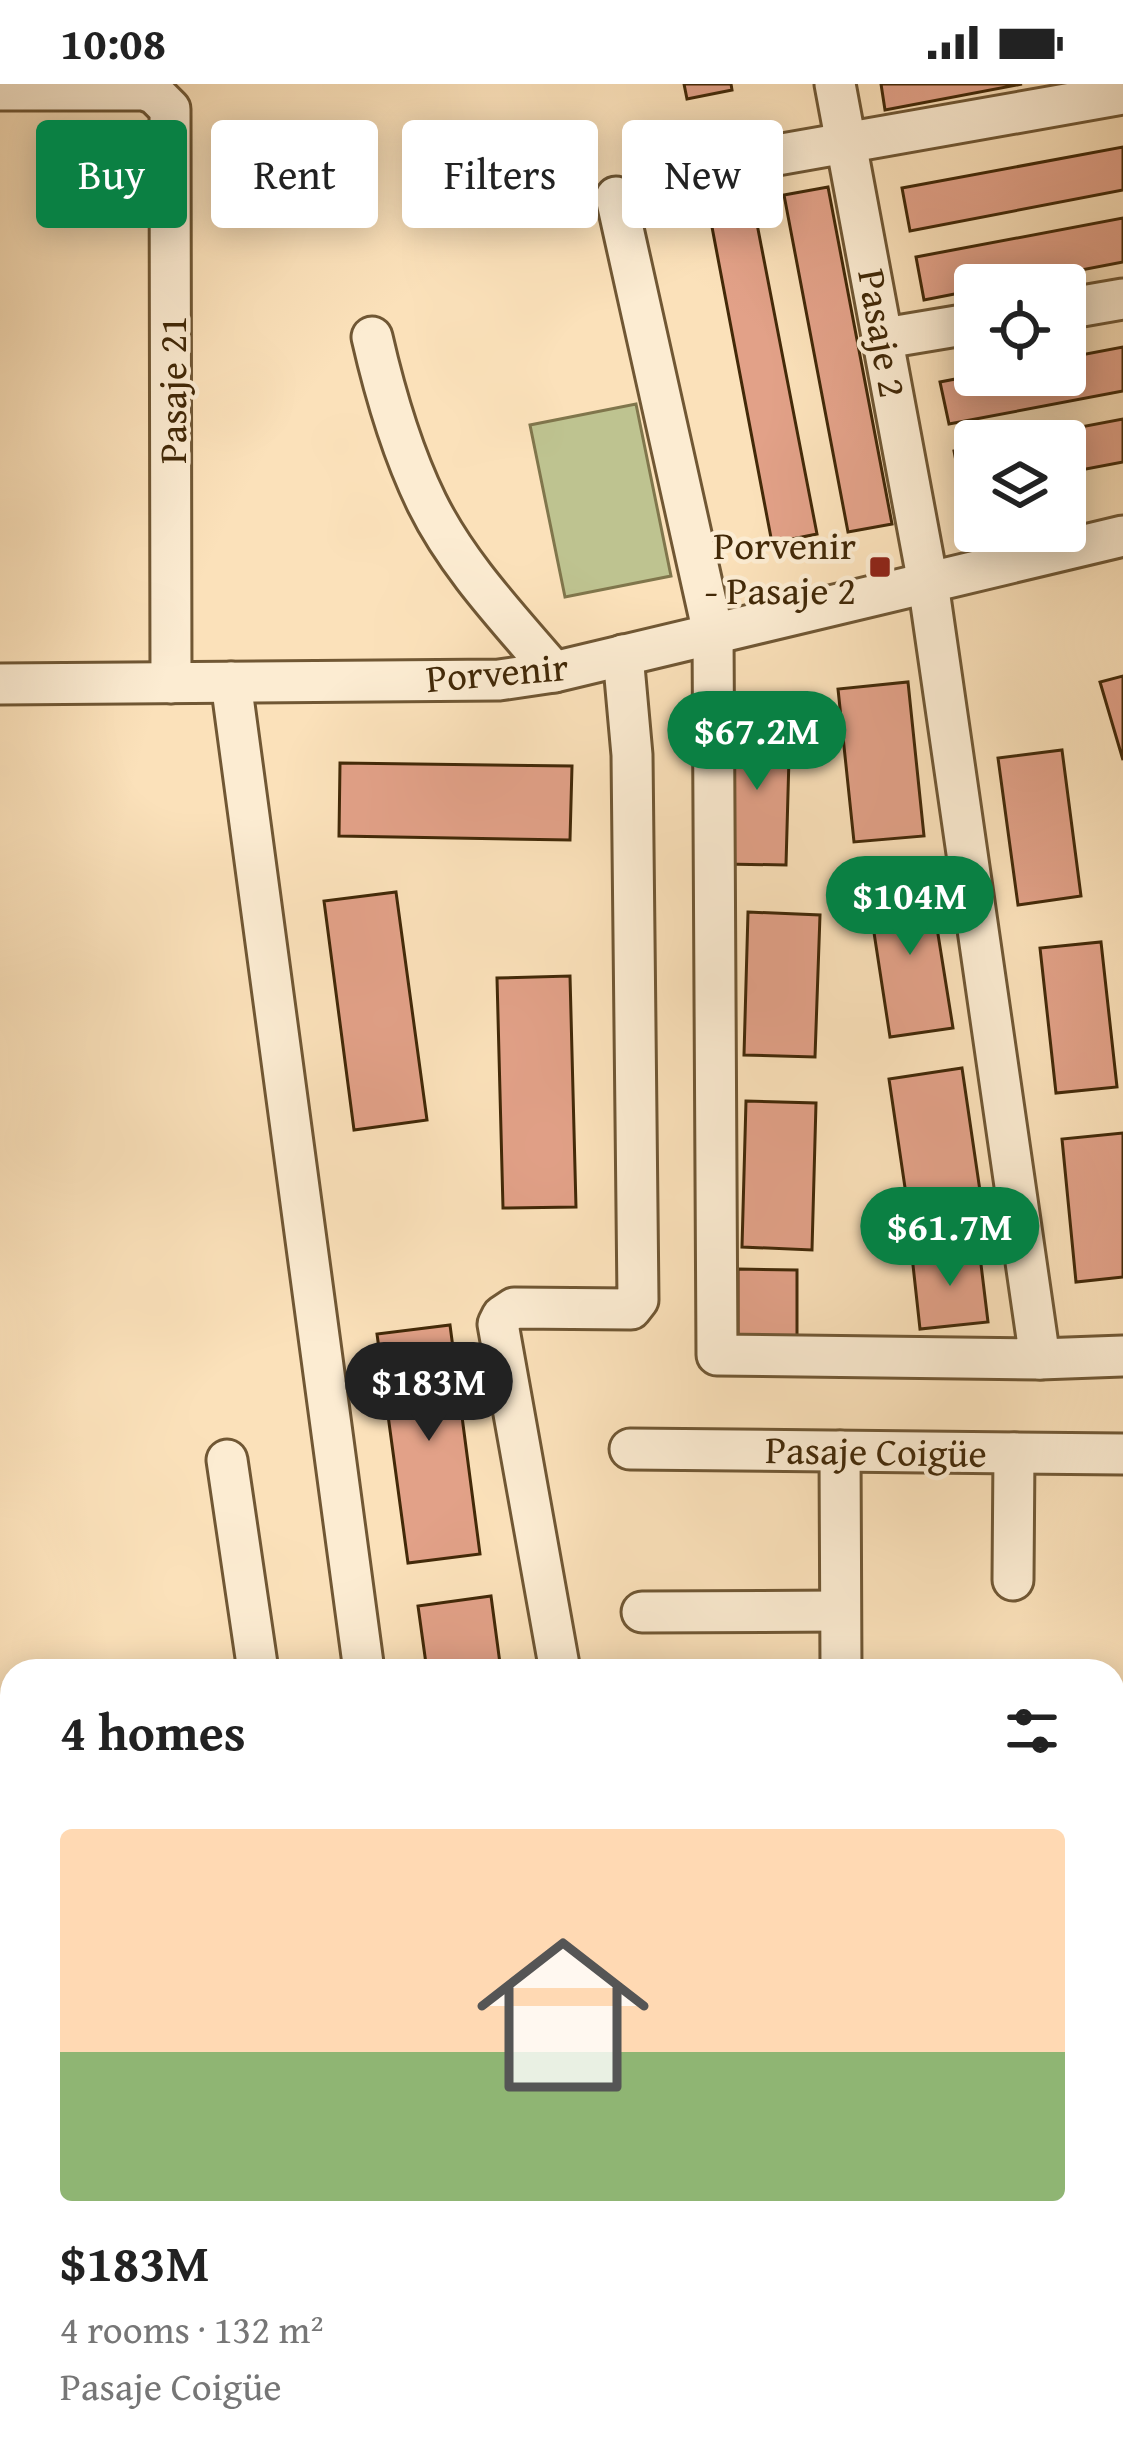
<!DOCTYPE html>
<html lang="en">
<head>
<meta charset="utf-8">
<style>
  :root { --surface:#fff; --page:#f2f2f2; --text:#222; --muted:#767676; --accent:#0b8043 }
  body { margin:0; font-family:"Gentium Book Plus",serif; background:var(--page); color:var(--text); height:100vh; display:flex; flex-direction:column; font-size:45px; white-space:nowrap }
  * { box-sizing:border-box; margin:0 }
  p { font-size:39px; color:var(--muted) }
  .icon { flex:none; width:66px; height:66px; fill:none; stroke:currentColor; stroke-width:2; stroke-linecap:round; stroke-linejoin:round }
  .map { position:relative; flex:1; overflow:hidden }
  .drawer { position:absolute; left:0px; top:1575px; width:1125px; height:804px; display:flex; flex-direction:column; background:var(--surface); border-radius:36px 36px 0 0; box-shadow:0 6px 30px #0003 }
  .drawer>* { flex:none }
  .hud { position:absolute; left:36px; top:36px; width:1053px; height:108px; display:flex; gap:24px }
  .tools { position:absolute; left:954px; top:180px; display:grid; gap:24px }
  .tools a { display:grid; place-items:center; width:132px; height:132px; border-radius:12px; background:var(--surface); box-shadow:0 6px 30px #0003; font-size:60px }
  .price { position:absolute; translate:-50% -102px; padding:0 27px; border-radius:42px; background:var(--accent); color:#fff; font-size:39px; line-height:78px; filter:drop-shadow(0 3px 6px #0008) }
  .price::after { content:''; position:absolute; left:50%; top:72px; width:36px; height:27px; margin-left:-18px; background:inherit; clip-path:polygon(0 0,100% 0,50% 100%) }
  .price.on { background:#222; color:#fff }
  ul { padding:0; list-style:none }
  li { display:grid; align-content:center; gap:24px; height:636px; padding:0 60px }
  li span { display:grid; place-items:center; height:372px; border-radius:12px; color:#555 }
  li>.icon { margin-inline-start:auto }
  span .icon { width:216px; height:216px; fill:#fffc; stroke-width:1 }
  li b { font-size:51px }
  h2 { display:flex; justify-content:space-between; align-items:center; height:144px; padding:0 60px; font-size:51px }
  .chip { padding:0 42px; border-radius:12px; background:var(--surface); box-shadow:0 6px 30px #0003; font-size:42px; line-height:108px }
  .chip.on { background:var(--accent); color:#fff }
  .status { display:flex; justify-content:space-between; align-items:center; height:84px; padding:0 60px; background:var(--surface); direction:ltr }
  .status svg { height:33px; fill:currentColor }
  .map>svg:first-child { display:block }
  .green { fill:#bec390; stroke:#80764c; stroke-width:3 }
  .building { fill:#e2a188; stroke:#422908; stroke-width:3 }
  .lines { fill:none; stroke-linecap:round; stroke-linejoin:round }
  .minor-casing { stroke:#705734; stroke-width:45 }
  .minor { stroke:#fcecd2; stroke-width:39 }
  .poi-dot { fill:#8f2418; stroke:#fcecd2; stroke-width:4.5 }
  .labels { text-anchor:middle; stroke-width:9; stroke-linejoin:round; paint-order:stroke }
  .street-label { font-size:39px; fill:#422908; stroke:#fcecd2 }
  .poi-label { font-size:39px; fill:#422908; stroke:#fcecd2; text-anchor:end }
</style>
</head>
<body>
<div class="status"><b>10:08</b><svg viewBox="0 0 49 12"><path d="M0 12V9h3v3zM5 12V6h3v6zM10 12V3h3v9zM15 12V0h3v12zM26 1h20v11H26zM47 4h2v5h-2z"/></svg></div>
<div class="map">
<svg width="1123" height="2379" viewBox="0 0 1123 2379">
  <rect width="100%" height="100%" fill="#fbe1ba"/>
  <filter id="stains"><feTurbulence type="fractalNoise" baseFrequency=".00167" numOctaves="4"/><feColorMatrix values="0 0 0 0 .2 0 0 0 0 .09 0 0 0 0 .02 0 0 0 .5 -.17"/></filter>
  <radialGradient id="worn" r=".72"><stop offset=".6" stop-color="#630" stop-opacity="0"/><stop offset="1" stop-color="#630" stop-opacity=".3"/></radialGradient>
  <g class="green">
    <path d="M 636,320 L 671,492 L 565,513 L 530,341 Z"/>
    <path d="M 78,2367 L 445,2367 L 448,2379 L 78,2379 Z"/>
  </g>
  <g class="building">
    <path d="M 684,0 L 731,0 L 732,6 L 687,15 Z"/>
    <path d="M 881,0 L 1022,0 L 885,26 Z"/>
    <path d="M 1123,63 L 1123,106 L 910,147 L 902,104 Z"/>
    <path d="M 828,103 L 892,440 L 848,448 L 784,111 Z"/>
    <path d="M 752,114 L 817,450 L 772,459 L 708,122 Z"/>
    <path d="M 1123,134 L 1123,178 L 1003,201 L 975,201 L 975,206 L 924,216 L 916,173 Z"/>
    <path d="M 1123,263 L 1123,307 L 949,340 L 940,298 L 976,291 L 1065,291 L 1065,274 Z"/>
    <path d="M 1123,335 L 1123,378 L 1065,389 L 1065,357 L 1007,357 Z"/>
    <path d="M 975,363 L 975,406 L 962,409 L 954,367 Z"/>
    <path d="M 1123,592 L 1123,676 L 1100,598 Z"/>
    <path d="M 908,598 L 924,752 L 854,758 L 838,605 Z"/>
    <path d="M 728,636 L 790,638 L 786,781 L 724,780 Z"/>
    <path d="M 1062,666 L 1081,812 L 1018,821 L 998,674 Z"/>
    <path d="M 340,679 L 572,682 L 570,756 L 339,752 Z"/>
    <path d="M 929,794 L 953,944 L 890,953 L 867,803 Z"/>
    <path d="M 396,808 L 427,1036 L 354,1046 L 324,817 Z"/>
    <path d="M 748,828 L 820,831 L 815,973 L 744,971 Z"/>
    <path d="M 1101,858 L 1117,1003 L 1056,1009 L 1040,864 Z"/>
    <path d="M 570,892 L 576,1123 L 503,1124 L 497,894 Z"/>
    <path d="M 962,984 L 985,1141 L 912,1151 L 889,995 Z"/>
    <path d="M 746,1017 L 816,1019 L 812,1166 L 742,1163 Z"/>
    <path d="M 1123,1049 L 1123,1193 L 1076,1198 L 1062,1055 Z"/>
    <path d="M 979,1164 L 988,1238 L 920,1245 L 912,1172 Z"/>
    <path d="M 738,1185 L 797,1186 L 797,1254 L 738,1254 Z"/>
    <path d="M 450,1241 L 480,1470 L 408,1479 L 377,1250 Z"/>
    <path d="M 491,1512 L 501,1587 L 427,1587 L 418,1522 Z"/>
  </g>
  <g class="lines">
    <g class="minor-casing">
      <g id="minor">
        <path d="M 0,6 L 144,6 L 155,10 L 170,25 L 171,599"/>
        <path d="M 652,93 L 1123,10"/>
        <path d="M 616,113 L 713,549 L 717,1271 L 1040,1275 L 928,499 L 835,0"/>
        <path d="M 1065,225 L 1123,215"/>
        <path d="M 372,253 C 385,310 401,366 427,419 C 458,482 509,535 554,588"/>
        <path d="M 885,254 L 975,239"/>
        <path d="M 231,598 L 364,1587"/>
        <path d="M 0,600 L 499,596 L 554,588 L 1123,452"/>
        <path d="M 1040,1275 L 1123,1272"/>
        <path d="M 630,1365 L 1123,1370"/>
        <path d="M 840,1367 L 841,1587"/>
        <path d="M 227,1376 L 258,1587"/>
        <path d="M 1013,1496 L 1014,1369"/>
        <path d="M 642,1528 L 840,1527"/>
        <path d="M 560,1587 L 498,1240 L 502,1232 L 514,1224 L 631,1225 L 638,1216 L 632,671 L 623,571"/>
        <path d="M 0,1864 L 12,1864"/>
        <path d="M 1113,1875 L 1123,1875"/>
        <path d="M 1113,2180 L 1123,2180"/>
        <path d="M 547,2367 L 577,2376 L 634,2367"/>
        <path d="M 830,2367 L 843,2377 L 1123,2377"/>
      </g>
    </g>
    <use href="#minor" class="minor"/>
  </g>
  <rect class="poi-dot" x="868" y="471" width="24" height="24" rx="6"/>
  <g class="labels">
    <g class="street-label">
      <text transform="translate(883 249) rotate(80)" y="14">Pasaje 2</text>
      <text transform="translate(172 306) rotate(-90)" y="14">Pasaje 21</text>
      <text transform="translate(497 588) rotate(-5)" y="14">Porvenir</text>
      <text transform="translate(876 1367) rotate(1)" y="14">Pasaje Coigüe</text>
    </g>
    <g class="poi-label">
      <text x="856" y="475">Porvenir<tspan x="856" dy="45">- Pasaje 2</tspan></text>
    </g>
  </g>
  <rect width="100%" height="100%" filter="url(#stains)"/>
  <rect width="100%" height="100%" fill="url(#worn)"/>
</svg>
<div class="tools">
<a><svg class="icon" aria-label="locate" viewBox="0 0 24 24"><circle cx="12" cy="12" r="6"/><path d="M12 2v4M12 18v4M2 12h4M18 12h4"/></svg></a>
<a><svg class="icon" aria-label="layers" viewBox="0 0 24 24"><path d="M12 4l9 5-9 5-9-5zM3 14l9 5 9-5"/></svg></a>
</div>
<b class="price" style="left:757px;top:709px">$67.2M</b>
<b class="price" style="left:910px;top:874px">$104M</b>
<b class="price" style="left:950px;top:1205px">$61.7M</b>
<b class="price on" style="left:429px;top:1360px">$183M</b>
<div class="hud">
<a class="chip on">Buy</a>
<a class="chip">Rent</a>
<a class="chip">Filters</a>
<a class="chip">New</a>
</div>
<section class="drawer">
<h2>4 homes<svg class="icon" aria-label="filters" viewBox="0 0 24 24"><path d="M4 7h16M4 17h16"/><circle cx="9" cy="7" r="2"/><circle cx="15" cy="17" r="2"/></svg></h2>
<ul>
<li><span style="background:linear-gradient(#ffd9b3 60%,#8fb573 0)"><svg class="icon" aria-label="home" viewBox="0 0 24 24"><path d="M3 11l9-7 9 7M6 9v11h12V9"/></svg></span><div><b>$183M</b><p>4 rooms · 132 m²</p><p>Pasaje Coigüe</p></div></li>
</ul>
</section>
</div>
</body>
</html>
